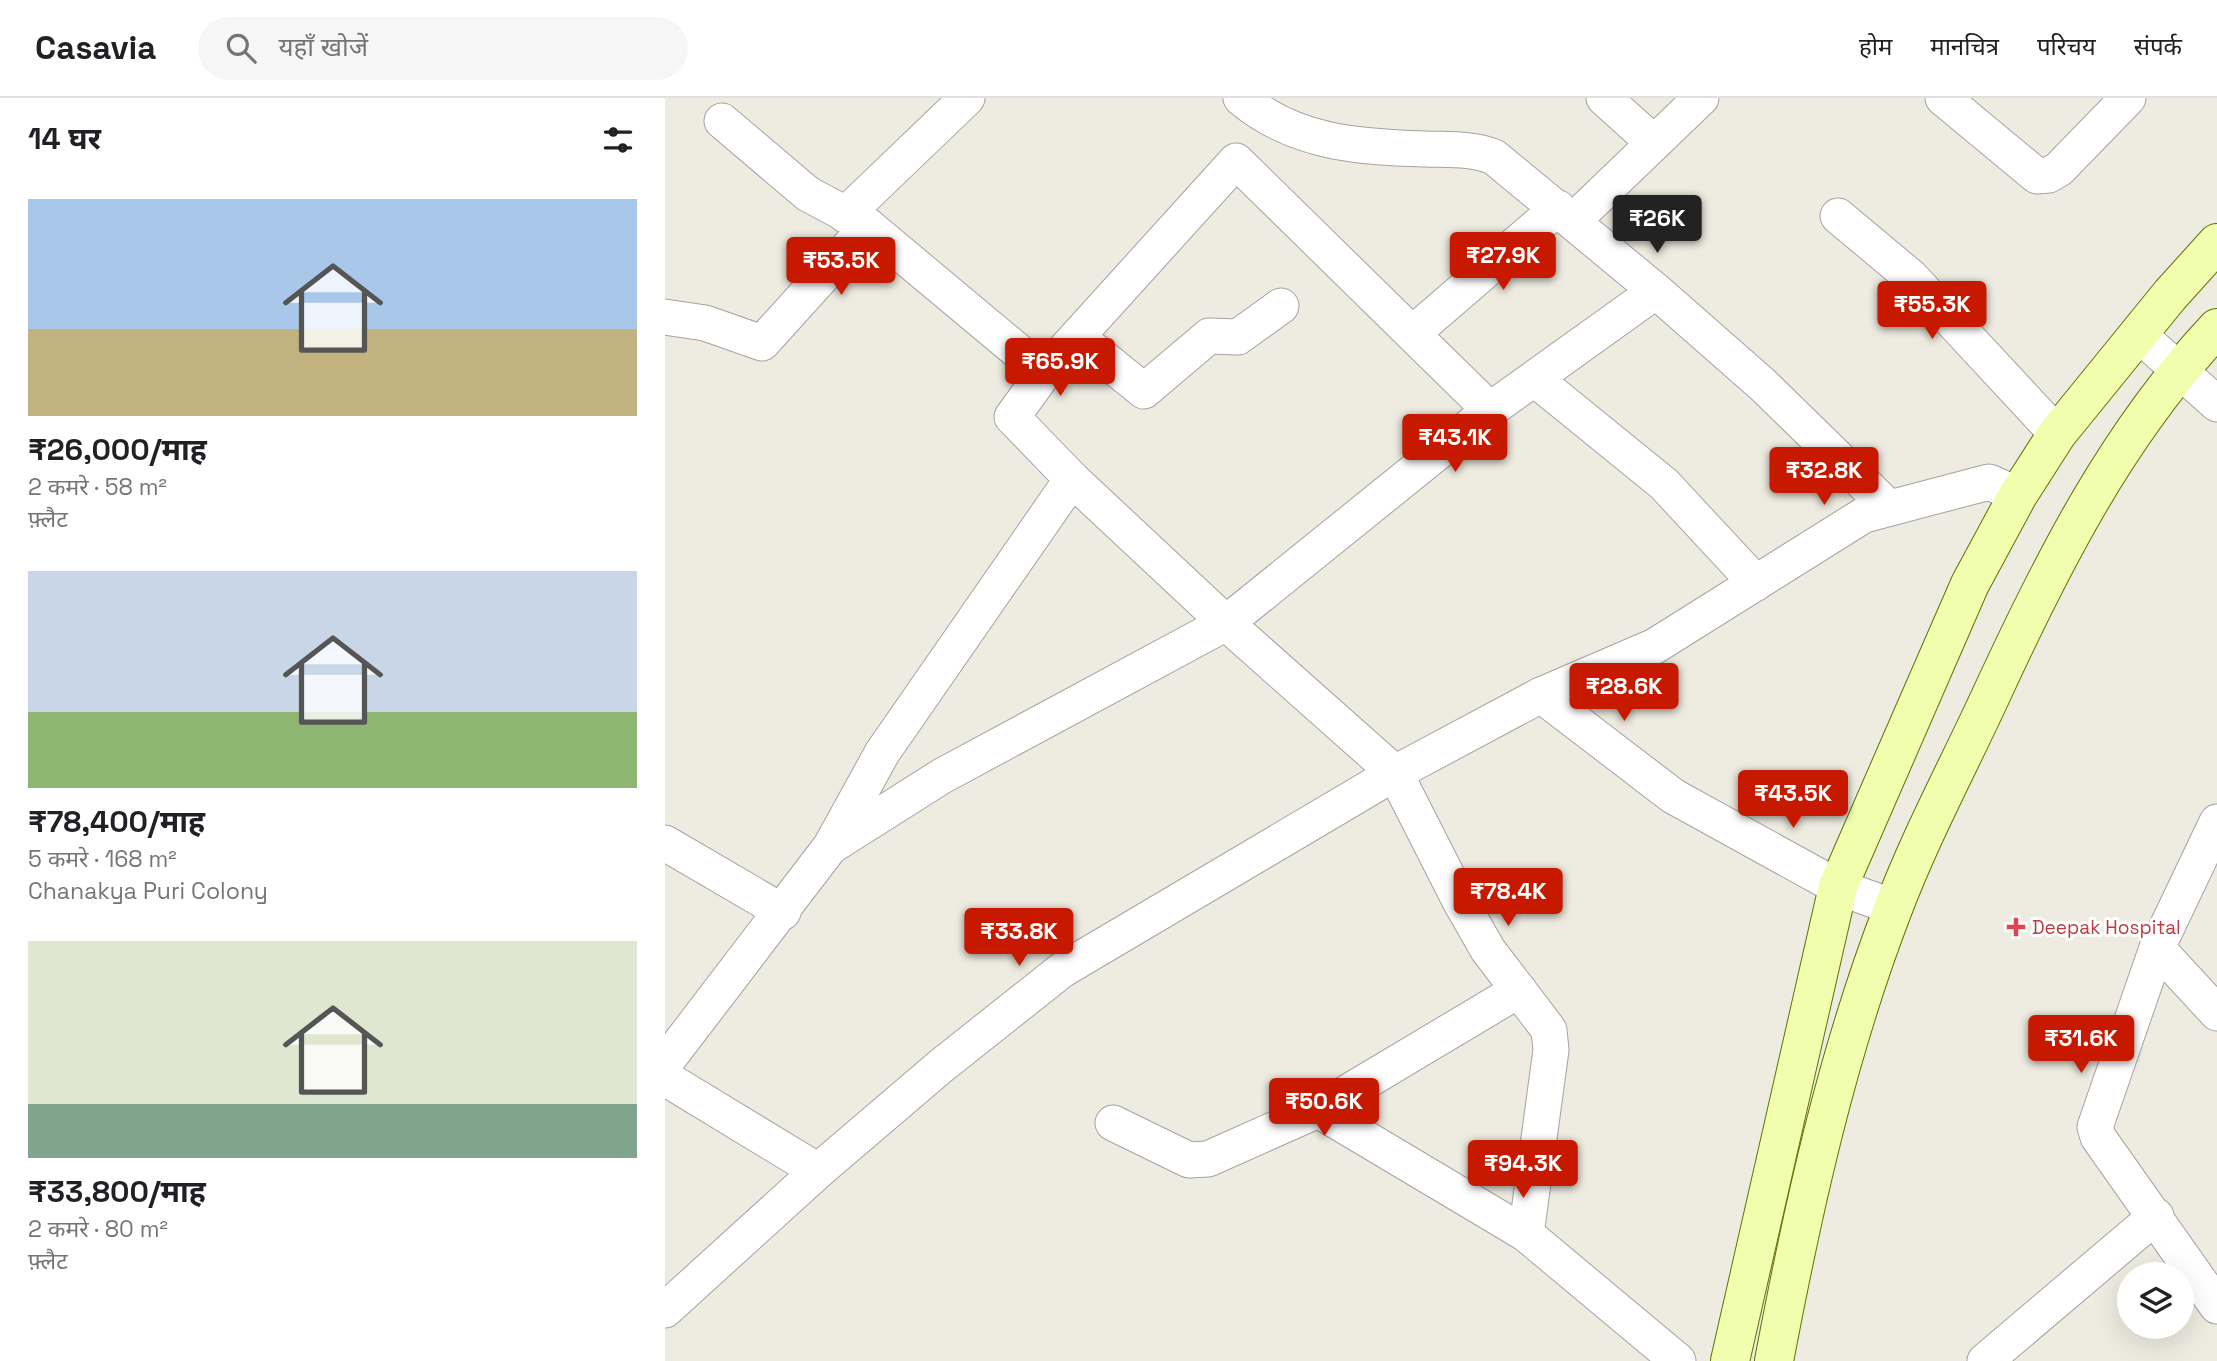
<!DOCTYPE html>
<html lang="hi">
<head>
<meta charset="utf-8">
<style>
  :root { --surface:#fff; --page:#f6f6f6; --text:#202124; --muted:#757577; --line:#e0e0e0; --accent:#c71900 }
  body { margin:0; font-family:"Space Grotesk","Noto Sans Devanagari",sans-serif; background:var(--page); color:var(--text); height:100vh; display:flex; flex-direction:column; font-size:26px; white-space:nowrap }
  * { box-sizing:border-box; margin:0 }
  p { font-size:23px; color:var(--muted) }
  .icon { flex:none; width:38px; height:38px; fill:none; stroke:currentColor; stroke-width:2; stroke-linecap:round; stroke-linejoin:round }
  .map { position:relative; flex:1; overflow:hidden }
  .details { display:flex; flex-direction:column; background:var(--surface); width:665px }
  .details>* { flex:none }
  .controls { position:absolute; left:1452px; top:1164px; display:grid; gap:14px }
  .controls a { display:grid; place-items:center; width:77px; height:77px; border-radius:50%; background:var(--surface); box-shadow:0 7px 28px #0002; font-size:35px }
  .price { position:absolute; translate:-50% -60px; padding:0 16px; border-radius:7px; background:var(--accent); color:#fff; font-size:23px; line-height:46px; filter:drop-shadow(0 2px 4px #0008) }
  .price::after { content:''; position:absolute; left:50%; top:42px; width:21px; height:16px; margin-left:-10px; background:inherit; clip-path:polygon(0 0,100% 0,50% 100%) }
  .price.current { background:#222; color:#fff }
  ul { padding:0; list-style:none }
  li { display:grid; align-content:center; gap:14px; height:371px; padding:0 28px }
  li span { display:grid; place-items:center; height:217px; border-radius:0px; color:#555 }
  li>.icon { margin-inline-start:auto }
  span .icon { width:126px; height:126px; fill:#fffc; stroke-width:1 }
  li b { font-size:30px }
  h2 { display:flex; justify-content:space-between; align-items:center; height:84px; padding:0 28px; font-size:30px }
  header { display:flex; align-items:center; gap:42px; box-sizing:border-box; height:98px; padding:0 35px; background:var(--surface); border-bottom:2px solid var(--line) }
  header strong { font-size:33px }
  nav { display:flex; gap:38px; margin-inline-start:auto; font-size:24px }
  .search { width:490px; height:63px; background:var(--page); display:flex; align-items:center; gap:18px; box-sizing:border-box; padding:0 24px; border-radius:38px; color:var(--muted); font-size:26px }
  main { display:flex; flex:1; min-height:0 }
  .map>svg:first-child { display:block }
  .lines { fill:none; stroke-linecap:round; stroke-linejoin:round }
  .minor-casing { stroke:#a3a3a3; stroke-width:37 }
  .secondary-casing { stroke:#5a7500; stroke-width:40 }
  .minor { stroke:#fff; stroke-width:35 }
  .secondary { stroke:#f0feae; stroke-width:38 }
  .health-dot { fill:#e0444e; stroke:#fff; stroke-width:2.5 }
  .labels { text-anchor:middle; stroke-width:6; stroke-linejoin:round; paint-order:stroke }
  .health-label { font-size:19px; fill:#be3a42; stroke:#fff; text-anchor:start }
</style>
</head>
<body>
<header>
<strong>Casavia</strong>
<div class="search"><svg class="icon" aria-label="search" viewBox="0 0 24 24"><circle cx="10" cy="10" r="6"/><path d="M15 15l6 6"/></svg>यहाँ खोजें</div>
<nav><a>होम</a><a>मानचित्र</a><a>परिचय</a><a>संपर्क</a></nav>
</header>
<main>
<section class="details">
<h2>14 घर<svg class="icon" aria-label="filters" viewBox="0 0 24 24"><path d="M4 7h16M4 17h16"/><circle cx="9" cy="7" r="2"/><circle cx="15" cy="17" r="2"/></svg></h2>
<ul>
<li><span style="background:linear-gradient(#a9c7e8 60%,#c2b280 0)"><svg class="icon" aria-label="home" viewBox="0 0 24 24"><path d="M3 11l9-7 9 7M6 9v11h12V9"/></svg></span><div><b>₹26,000/माह</b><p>2 कमरे · 58 m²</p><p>फ़्लैट</p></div></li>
<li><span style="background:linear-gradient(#c9d6e8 65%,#8fb573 0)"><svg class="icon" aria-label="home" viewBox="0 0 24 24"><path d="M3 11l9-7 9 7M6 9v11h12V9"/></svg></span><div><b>₹78,400/माह</b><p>5 कमरे · 168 m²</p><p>Chanakya Puri Colony</p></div></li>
<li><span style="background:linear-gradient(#dfe7d0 75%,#7fa58c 0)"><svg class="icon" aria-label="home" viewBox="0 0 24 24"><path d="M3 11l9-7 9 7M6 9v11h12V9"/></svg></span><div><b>₹33,800/माह</b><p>2 कमरे · 80 m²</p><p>फ़्लैट</p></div></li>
</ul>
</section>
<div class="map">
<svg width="1552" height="1263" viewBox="0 0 1552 1263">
  <rect width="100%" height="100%" fill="#eeebe0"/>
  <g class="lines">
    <g class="minor-casing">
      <g id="minor">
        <path d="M 576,0 C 630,45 692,49 760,51 C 783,52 807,50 829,59 L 991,193 L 1098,287 L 1224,410"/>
        <path d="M 939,0 L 989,45"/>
        <path d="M 1278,0 L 1372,78 L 1384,77 L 1394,71 L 1463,0"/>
        <path d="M 57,23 L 143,96 L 203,128 L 379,275"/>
        <path d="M 180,117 L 302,0"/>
        <path d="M 1173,118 L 1246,179 L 1392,336"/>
        <path d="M 908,123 L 1036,0"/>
        <path d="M 0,219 L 40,225 L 97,245 L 203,128"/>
        <path d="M 748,235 L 893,110"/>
        <path d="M 1473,236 L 1552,306"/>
        <path d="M 412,239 L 479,293 L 544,238 L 573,239 L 616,208"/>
        <path d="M 871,282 L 999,386 L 1091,485"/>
        <path d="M 825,312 L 571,63 L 379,275 L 347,319 L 407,381 L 561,525 L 825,312 L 991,193"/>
        <path d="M 876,597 L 1008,698 L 1173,789 L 1228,809"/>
        <path d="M 1552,724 L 1492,850 L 1430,1029 L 1433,1039 L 1552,1208"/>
        <path d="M 0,745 L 118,814"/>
        <path d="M 167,746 L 217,655 L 407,381"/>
        <path d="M 1492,850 L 1552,915"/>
        <path d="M 0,965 L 165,749 L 277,678 L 561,525 L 730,675 L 795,803 L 823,852 L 884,932 L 886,952 L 861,1136"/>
        <path d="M 0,980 L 153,1073 L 276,968 L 397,872 L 730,675 L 876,597 L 990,548 L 1199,417 L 1324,384 L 1353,397"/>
        <path d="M 653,1012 L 861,1136 L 1013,1263"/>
        <path d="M 448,1025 L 524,1062 L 543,1061 L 653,1012 L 854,892"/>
        <path d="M 0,1212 L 153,1073"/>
        <path d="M 1320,1263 L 1491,1118"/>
      </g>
    </g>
    <g class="secondary-casing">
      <g id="secondary">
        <path d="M 1065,1263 L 1173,789 L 1305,486 L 1353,397 L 1392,336 L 1505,197 L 1552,145"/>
        <path d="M 1109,1263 C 1138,1110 1172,956 1228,811 C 1256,737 1295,665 1328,593 C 1388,463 1453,335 1552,230"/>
      </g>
    </g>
    <use href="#minor" class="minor"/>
    <use href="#secondary" class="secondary"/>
  </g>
  <path class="health-dot" d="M1347.5 818.5h7v7h7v7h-7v7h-7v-7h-7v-7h7z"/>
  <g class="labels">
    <g class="health-label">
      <text x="1367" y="836">Deepak Hospital</text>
    </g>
  </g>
</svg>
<div class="controls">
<a><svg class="icon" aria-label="layers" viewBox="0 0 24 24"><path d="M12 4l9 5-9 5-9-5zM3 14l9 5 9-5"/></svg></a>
</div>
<b class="price current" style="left:992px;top:157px">₹26K</b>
<b class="price" style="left:838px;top:194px">₹27.9K</b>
<b class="price" style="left:176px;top:199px">₹53.5K</b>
<b class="price" style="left:1267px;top:243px">₹55.3K</b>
<b class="price" style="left:395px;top:300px">₹65.9K</b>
<b class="price" style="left:790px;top:376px">₹43.1K</b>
<b class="price" style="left:1159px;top:409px">₹32.8K</b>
<b class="price" style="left:959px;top:625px">₹28.6K</b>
<b class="price" style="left:1128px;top:732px">₹43.5K</b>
<b class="price" style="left:843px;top:830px">₹78.4K</b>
<b class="price" style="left:354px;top:870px">₹33.8K</b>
<b class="price" style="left:1416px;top:977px">₹31.6K</b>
<b class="price" style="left:659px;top:1040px">₹50.6K</b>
<b class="price" style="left:858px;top:1102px">₹94.3K</b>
</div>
</main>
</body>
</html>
